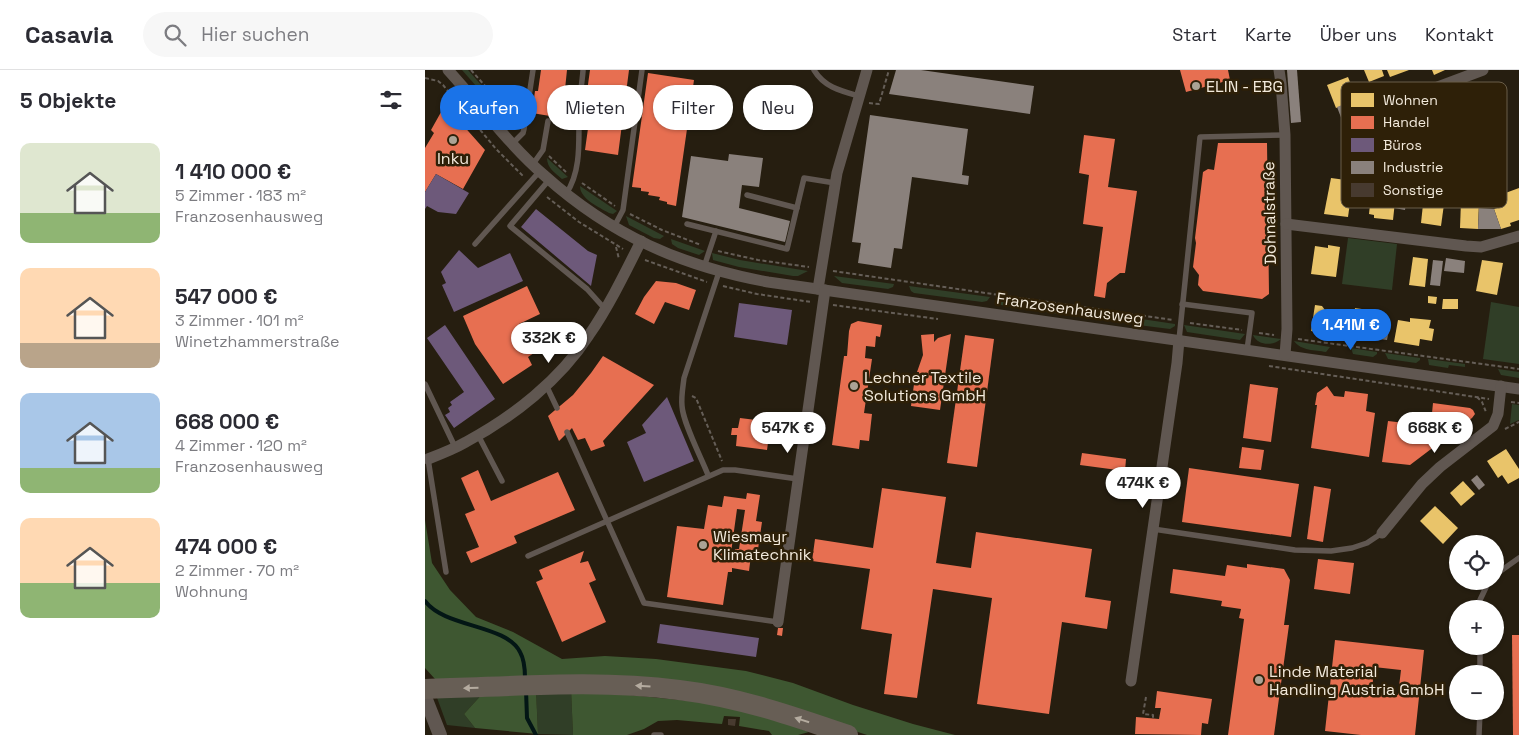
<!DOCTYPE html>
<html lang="de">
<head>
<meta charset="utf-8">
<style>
  :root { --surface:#fff; --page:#f7f7f7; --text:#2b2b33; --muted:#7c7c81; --line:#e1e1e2; --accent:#1a73e8 }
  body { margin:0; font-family:"Space Grotesk",sans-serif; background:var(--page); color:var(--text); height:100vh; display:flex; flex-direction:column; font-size:19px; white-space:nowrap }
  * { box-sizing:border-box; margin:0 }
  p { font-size:16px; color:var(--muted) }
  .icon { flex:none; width:28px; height:28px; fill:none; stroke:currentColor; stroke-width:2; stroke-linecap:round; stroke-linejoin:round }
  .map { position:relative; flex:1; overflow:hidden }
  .details { display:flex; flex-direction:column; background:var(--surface); width:425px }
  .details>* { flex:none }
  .hud { position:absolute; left:15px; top:15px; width:475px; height:45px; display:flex; gap:10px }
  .tools { position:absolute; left:1024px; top:465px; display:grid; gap:10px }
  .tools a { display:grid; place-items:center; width:55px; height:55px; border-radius:50%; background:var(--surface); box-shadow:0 1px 4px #0004; font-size:25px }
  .price { position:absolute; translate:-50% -42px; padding:0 11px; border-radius:18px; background:#fff; color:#222; font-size:16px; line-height:32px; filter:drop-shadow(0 1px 2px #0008) }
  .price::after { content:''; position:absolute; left:50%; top:30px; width:15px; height:11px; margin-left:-8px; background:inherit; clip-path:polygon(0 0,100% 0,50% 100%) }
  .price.current { background:var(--accent); color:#fff }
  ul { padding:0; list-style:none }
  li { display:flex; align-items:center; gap:15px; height:125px; padding:0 20px }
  li span { display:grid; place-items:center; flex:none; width:140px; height:100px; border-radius:10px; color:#555 }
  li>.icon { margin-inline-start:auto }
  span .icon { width:60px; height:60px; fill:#fffc; stroke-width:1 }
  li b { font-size:21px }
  h2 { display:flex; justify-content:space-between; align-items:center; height:60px; padding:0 20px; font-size:21px }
  .pill { padding:0 18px; border-radius:22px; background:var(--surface); box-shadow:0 1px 4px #0004; font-size:18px; line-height:45px }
  .pill.current { background:var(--accent); color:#fff }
  header { display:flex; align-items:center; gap:30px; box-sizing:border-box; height:70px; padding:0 25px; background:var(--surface); border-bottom:1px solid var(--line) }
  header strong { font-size:24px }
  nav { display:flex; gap:28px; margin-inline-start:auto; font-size:18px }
  .search { width:350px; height:45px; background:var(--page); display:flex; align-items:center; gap:12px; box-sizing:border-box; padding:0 18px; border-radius:28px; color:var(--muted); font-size:19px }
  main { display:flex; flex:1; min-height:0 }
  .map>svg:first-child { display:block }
  .green { fill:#303e27 }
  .forest { fill:#3e5731 }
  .homes { fill:#e9c46a }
  .shops { fill:#e76f51; fill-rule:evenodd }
  .offices { fill:#6d597a }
  .industry { fill:#8a817c }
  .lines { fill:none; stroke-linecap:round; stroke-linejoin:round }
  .stream { stroke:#031615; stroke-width:4 }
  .building { fill:#473a2f }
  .path { stroke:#655e57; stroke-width:2; stroke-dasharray:4 2.5; stroke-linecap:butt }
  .service { stroke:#605751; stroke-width:5.5 }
  .minor { stroke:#605751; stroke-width:11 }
  .tertiary { stroke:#605751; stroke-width:14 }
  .motorway { stroke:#675e55; stroke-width:20 }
  .oneway { fill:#b4ab9f }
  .poi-dot { fill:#aba395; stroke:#2e2008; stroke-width:2 }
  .labels { text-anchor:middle; stroke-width:5; stroke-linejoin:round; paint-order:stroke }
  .poi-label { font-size:16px; fill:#f3eadc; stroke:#2e2008; text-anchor:start }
  .street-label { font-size:16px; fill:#f3eadc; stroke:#2e2008 }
  .key { fill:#2e2008; stroke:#695d48; stroke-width:1 }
  .key-label { font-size:14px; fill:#f3eadc }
</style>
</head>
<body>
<header>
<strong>Casavia</strong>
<div class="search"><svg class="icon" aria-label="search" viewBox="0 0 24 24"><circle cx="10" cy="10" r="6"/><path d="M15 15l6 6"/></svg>Hier suchen</div>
<nav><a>Start</a><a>Karte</a><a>Über uns</a><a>Kontakt</a></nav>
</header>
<main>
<section class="details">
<h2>5 Objekte<svg class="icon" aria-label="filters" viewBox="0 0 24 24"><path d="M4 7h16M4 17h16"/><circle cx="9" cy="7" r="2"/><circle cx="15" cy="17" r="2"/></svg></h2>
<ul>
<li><span style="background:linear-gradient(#dfe7d0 70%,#8fb573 0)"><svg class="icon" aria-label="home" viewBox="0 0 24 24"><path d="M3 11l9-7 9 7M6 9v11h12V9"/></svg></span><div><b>1 410 000 €</b><p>5 Zimmer · 183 m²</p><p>Franzosenhausweg</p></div></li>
<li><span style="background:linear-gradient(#ffd9b3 75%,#b9a48a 0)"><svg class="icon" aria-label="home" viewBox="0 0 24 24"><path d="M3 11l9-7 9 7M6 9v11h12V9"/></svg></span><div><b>547 000 €</b><p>3 Zimmer · 101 m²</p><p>Winetzhammerstraße</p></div></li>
<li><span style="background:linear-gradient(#a9c7e8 75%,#8fb573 0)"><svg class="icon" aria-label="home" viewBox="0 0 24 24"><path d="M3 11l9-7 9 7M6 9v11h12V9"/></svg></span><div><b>668 000 €</b><p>4 Zimmer · 120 m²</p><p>Franzosenhausweg</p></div></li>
<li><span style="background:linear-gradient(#ffd9b3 65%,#8fb573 0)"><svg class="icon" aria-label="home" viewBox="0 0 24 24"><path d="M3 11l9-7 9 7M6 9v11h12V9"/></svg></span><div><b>474 000 €</b><p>2 Zimmer · 70 m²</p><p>Wohnung</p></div></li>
</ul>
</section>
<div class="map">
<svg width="1094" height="665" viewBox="0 0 1094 665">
  <rect width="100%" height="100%" fill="#261e10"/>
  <g class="green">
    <path d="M 37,0 L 43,0 L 95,59 L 90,60 L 85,57 L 73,41 Z"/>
    <path d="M 122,88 L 143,107 L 137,109 C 130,103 122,98 122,88 Z"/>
    <path d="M 155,116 L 192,141 L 188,144 L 184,143 C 174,137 155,129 155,116 Z"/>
    <path d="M 201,146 L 239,166 L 235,169 L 229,168 L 204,155 Z"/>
    <path d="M 923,168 L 972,174 L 967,220 L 917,214 Z"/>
    <path d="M 246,169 L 280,181 L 274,185 L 253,178 L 247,174 Z"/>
    <path d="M 287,183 L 315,190 L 383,201 L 373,206 L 368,206 L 314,197 L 288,190 Z"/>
    <path d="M 409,206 L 469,214 L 468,217 L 463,219 L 417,213 Z"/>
    <path d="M 484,216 L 565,227 L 562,231 L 557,232 L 489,223 L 486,221 Z"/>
    <path d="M 572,228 L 639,238 L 638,242 L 633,244 L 576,235 L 572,232 Z"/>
    <path d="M 1066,232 L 1094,237 L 1094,294 L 1058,289 Z"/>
    <path d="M 647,239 L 699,247 L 693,252 L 654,246 L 649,244 Z"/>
    <path d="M 710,248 L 750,254 L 750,256 L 745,259 L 713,255 L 710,252 Z"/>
    <path d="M 759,255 L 820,264 L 815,270 L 762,262 Z"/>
    <path d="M 828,265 L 856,269 C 848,276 833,276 828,265 Z"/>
    <path d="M 869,271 L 905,277 L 901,282 C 890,280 876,281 869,271 Z"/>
    <path d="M 926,278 L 952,282 L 952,284 L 948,287 L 928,284 Z"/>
    <path d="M 960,283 L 995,288 L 995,290 L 991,293 L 963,289 Z"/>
    <path d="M 1003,289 L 1040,294 L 1040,297 L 1024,295 L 1023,298 L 1004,295 Z"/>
    <path d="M 1073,299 L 1094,302 L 1094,308 L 1076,305 Z"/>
    <path d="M 1087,334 L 1094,335 L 1094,350 L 1085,354 Z"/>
    <path d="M 146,619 L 148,665 L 113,664 L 111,620 Z"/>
    <path d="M 59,622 L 39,644 L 50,658 L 22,655 L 11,625 Z"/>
  </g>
  <g class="forest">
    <path d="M 0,450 L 7,493 L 25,520 L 51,547 L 88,562 L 137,589 L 180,586 L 231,589 L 321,601 L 368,613 L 428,635 L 488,654 L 530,665 L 442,665 L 320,625 L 18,611 L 10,609 L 0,598 Z"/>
    <path d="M 146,619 L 314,636 L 384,662 L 373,665 L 347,665 L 344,661 L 314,656 L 315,647 L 299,646 L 297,654 L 252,650 L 233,651 L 219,659 L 202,665 L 148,665 Z"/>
    <path d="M 111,620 L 113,664 L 50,658 L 39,644 L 59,622 Z"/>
  </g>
  <g class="homes">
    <path d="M 939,0 L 957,0 L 959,6 L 944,12 Z"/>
    <path d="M 962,0 L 984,0 L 965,7 Z"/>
    <path d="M 1007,0 L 1020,0 L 1009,5 Z"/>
    <path d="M 923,7 L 932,30 L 911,38 L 902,15 Z"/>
    <path d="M 906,108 L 928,111 L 923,147 L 899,144 Z"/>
    <path d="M 1094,118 L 1094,150 L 1085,153 L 1086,156 L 1076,159 L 1069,139 L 1079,136 L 1075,125 Z"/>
    <path d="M 952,120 L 971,122 L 968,150 L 949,148 L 949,145 L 944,144 L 946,125 L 951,126 Z"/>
    <path d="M 999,125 L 1020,127 L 1016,156 L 996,153 Z"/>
    <path d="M 1036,131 L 1054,132 L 1053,159 L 1035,158 Z"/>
    <path d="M 903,175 L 915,177 L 911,207 L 886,204 L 890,176 L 903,178 Z"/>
    <path d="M 988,187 L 1003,189 L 1000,217 L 984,215 Z"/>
    <path d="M 1057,190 L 1078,193 L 1072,225 L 1051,221 Z"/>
    <path d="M 1003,226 L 1012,227 L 1011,234 L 1003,233 Z"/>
    <path d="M 1018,229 L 1033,229 L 1033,239 L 1017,239 Z"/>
    <path d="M 890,235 L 897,236 L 900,240 L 911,242 L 908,264 L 886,261 Z"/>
    <path d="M 930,238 L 957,242 L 954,269 L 926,265 Z"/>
    <path d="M 985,248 L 1006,250 L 1004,258 L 1009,259 L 1007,271 L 995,269 L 994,276 L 969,272 L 973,250 L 985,252 Z"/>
    <path d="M 1081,379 L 1094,399 L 1094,408 L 1083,414 L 1077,405 L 1073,408 L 1062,391 Z"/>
    <path d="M 1038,411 L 1050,424 L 1036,436 L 1025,423 Z"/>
    <path d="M 1010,436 L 1033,458 L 1018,474 L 995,451 Z"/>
  </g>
  <g class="shops">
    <path d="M 116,0 L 142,0 L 137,48 L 107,43 L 110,21 L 113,21 Z"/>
    <path d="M 165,0 L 204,0 L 193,85 L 160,80 L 166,37 L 160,36 Z"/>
    <path d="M 755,0 L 803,0 L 805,10 L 761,22 Z"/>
    <path d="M 223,3 L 269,10 L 251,136 L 242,134 L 242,132 L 234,130 L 235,127 L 223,125 L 224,122 L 216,121 L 216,118 L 207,117 Z"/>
    <path d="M 20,35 L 60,80 L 38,119 L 11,104 L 0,122 L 0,78 L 9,63 L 6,60 Z"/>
    <path d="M 659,65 L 690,69 L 683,117 L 712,121 L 700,203 L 695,203 L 682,213 L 680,228 L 669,226 L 678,157 L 658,154 L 664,105 L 654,103 Z"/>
    <path d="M 793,73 L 842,73 L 844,224 L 837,229 L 778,221 L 773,215 L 774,205 L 768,197 L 771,173 L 770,168 L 778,102 L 783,99 L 789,100 Z"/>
    <path d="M 231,211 L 251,213 L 271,220 L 264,240 L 240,232 L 229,254 L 210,244 L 219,227 Z"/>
    <path d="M 102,216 L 115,244 L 94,254 L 112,281 L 103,287 L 107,295 L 78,314 L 50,274 L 38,246 Z"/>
    <path d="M 433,251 L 457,255 L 455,267 L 451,266 L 450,277 L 441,276 L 440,288 L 447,289 L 439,343 L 447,344 L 444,371 L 435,370 L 434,379 L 407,375 L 419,286 L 422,286 L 424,261 L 426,254 Z"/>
    <path d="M 509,264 L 509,272 L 513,268 L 526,264 L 515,340 L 486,336 L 490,307 L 493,308 L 494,302 L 492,302 L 498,285 L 496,265 Z"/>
    <path d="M 540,265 L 569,269 L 552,397 L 522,393 Z"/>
    <path d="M 178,286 L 229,315 L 178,371 L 180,376 L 166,381 L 160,368 L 153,370 L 147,358 L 134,371 L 123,346 L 148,325 L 166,303 Z"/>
    <path d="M 825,314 L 853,318 L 846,372 L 818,368 Z"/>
    <path d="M 902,316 L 909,326 L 919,327 L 920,321 L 943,324 L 941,341 L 950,343 L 944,387 L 886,378 L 892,335 L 890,335 L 892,323 Z"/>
    <path d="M 1008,333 L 1045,338 L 1048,340 L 1050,344 L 1047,348 L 985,395 L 957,392 L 963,351 L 980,353 L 989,366 L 1006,353 Z"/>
    <path d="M 315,348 L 346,352 L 342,380 L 311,376 L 312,365 L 306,365 L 307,358 L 313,358 Z"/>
    <path d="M 817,377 L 839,380 L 836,400 L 814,398 Z"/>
    <path d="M 657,383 L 701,389 L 700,401 L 655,395 Z"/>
    <path d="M 764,398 L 874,414 L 866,467 L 757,452 Z"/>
    <path d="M 53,400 L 66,431 L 133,402 L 150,440 L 89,466 L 92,473 L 46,493 L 41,482 L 54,477 L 40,444 L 50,440 L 36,408 Z"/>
    <path d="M 889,416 L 906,419 L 898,472 L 882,469 Z"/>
    <path d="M 457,418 L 521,427 L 511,493 L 546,498 L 551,462 L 667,479 L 660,527 L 686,531 L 682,559 L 637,552 L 624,644 L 552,634 L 567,528 L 508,519 L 492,628 L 459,624 L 467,564 L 436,559 L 445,499 L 387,491 L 390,469 L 448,478 Z"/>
    <path d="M 322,423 L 335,425 L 331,451 L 337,452 L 332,486 L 326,485 L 324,501 L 307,498 L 307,502 L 303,502 L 298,535 L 242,527 L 252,456 L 279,459 L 283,435 L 297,437 L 299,426 L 321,429 ZM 312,439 L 320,440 L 314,479 L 310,479 L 308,491 L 305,490 Z"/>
    <path d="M 159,481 L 155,493 L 163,491 L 171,510 L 164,513 L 181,552 L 137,572 L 111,512 L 118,509 L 114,500 Z"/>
    <path d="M 893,489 L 929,493 L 925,524 L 889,519 Z"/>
    <path d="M 822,494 L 859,499 L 865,510 L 859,555 L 864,555 L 849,665 L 803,665 L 819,549 L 814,548 L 816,539 L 796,536 L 797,531 L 745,523 L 748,499 L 800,506 L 802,495 L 822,498 Z"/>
    <path d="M 353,558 L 358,558 L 357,566 L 352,565 Z"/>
    <path d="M 1087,565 L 1094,565 L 1094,665 L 1088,665 Z"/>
    <path d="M 910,570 L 999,580 L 990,665 L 936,665 L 900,661 ZM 949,597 L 976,600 L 973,625 L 947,622 Z"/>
    <path d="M 732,621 L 787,629 L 783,654 L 777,653 L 776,665 L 710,664 L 711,647 L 734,649 L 736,638 L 730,638 Z"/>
  </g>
  <g class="offices">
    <path d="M 11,104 L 44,123 L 31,144 L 13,142 L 2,136 L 0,139 L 0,122 Z"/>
    <path d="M 111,139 L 163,181 L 172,185 L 166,216 L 96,157 Z"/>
    <path d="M 34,180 L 53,198 L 85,183 L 98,211 L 29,242 L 17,215 L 21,213 L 16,202 Z"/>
    <path d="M 314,233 L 367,240 L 362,275 L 309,267 Z"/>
    <path d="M 20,255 L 70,329 L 29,358 L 20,345 L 25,342 L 23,338 L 27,335 L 25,332 L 39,322 L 2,268 Z"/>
    <path d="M 242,327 L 269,391 L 219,412 L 202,372 L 221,363 L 217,355 Z"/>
    <path d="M 235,554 L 334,568 L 331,587 L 232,573 Z"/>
  </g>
  <g class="industry">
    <path d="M 471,0 L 496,0 L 609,16 L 605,44 L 464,24 Z"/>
    <path d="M 862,0 L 872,0 L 876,52 L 866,53 Z"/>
    <path d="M 930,30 L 933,40 L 930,42 L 934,53 L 920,58 L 912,37 Z"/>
    <path d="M 445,45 L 543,59 L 537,105 L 544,106 L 543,115 L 487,107 L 477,179 L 469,178 L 466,198 L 433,193 L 436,173 L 427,172 Z"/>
    <path d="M 304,84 L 338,88 L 334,117 L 317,115 L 314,138 L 365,151 L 360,172 L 257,147 L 266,86 L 303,91 Z"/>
    <path d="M 972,116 L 983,118 L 980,140 L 969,138 Z"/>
    <path d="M 1054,138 L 1069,139 L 1076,159 L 1053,159 Z"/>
    <path d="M 1021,188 L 1040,191 L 1039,203 L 1019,201 Z"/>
    <path d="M 1008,190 L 1018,191 L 1015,216 L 1005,215 Z"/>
    <path d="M 910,246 L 920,247 L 919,253 L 928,254 L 926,265 L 908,262 Z"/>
    <path d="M 955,258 L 964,260 L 962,270 L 954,269 Z"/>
    <path d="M 1052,405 L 1060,415 L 1054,420 L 1046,410 Z"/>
  </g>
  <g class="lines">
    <g class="stream">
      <path d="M 0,531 C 20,558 81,554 95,582 C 99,589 100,600 100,608"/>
      <path d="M 101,620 L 102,648 L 111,665"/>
    </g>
  </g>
  <path class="building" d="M 303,649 L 311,649 L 310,656 L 303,655 Z"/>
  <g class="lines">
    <g class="path">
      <path d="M 46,0 L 92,52"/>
      <path d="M 0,8 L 13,11 L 18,15 L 71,79 L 99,107"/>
      <path d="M 444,33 L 454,34 L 464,0"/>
      <path d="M 124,86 L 141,102"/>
      <path d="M 157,113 L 190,136"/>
      <path d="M 122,127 L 154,152 L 198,179"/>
      <path d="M 205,144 L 237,160 L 276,175"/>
      <path d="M 191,177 L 194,189"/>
      <path d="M 293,181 L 333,190 L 384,197"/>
      <path d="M 220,190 L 282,212"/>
      <path d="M 408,201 L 748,250"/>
      <path d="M 298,216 L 332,224 L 386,232"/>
      <path d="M 408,235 L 513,249"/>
      <path d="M 765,253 L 817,260"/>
      <path d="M 834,263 L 849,265"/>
      <path d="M 873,269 L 1094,299"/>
      <path d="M 844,296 L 1064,329"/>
      <path d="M 267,326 L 271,328 L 297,391"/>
      <path d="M 1052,327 L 1057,332 L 1061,342"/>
      <path d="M 1086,332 L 1094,333"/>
      <path d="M 1080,359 L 1094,352"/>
      <path d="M 721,627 L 718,644 L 728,645 L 728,648"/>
    </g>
    <g class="service">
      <path d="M 389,0 C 399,17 416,21 434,26"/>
      <path d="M 88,73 L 98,63 L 99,59 L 108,0"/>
      <path d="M 108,94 L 118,80 L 123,51"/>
      <path d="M 124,110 L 85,156 L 162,219 L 180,239"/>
      <path d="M 141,124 C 158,99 153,65 154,36 C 155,25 157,13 158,1"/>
      <path d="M 322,125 L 372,138"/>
      <path d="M 262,154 L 362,179 L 379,108 L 410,113"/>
      <path d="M 189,157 L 198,140 L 217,0"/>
      <path d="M 50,174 L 115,101"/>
      <path d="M 279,197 L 291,161"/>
      <path d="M 757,234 L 827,243 L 822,280"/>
      <path d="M 754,270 L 775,67 L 860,65"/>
      <path d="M 0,314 L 30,377"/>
      <path d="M 121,315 L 132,338"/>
      <path d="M 142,362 L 219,533 L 353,552"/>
      <path d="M 53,365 L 77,411"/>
      <path d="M 3,389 L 21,502"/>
      <path d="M 283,405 C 276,387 258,353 257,336 C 256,326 258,317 259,308 L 294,202"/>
      <path d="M 728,459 L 870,480 L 906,481 L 927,478 L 942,473 L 957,463"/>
      <path d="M 103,486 L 298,400 L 310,400 L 373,409"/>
      <path d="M 1070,505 L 1094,488"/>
      <path d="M 1055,539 L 1055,530 L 1064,511"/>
      <path d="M 1055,604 L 1055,576"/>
      <path d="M 229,665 L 236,665"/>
      <path d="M 1054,665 L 1055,641"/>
    </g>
    <g class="minor">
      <path d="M 23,0 C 55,35 84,75 120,106 C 186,165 256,196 343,212 L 1094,319"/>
      <path d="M 854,0 L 856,13 L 860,65 L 862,259 L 860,285"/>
      <path d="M 970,33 L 1058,0"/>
      <path d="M 861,154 L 1041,176 L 1056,177 L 1094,166"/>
      <path d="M 393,219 L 412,103 L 442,0"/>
      <path d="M 3,389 C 16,384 29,379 41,372 C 88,347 135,310 164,265 C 184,236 200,203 216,171"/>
      <path d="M 957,463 L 997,414 L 1015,397 L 1068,356 L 1073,344 L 1076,316"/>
      <path d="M 353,552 L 400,220"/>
      <path d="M 706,611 L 752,293 L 754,270"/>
    </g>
    <path class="tertiary" d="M 0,627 L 15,665"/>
    <path class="motorway" d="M 0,619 C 85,617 170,609 254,620 C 313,627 368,646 423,665"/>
  </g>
  <defs><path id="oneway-solid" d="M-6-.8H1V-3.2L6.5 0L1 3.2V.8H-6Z" transform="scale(1.25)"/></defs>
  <g class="oneway">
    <use href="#oneway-solid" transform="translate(218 616) rotate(-176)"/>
    <use href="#oneway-solid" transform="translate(46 618) rotate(178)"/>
    <use href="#oneway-solid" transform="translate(377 650) rotate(-162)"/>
  </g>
  <g class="poi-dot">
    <circle cx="771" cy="16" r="5"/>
    <circle cx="28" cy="70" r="5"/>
    <circle cx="429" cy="316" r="5"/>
    <circle cx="278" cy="475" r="5"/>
    <circle cx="834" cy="610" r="5"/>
  </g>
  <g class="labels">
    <g class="poi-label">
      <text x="781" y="22">ELIN - EBG</text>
      <text x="28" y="94" text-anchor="middle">Inku</text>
      <text x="439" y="313">Lechner Textile<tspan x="439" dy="18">Solutions GmbH</tspan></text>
      <text x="288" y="472">Wiesmayr<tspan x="288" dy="18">Klimatechnik</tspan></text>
      <text x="844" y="607">Linde Material<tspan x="844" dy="18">Handling Austria GmbH</tspan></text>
    </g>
    <g class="street-label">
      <text transform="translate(844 143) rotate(-91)" y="6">Dohnalstraße</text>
      <text transform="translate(645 238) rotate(8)" y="6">Franzosenhausweg</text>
    </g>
  </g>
  <rect x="916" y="12" width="166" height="126" rx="8" class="key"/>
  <rect x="926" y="23" width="23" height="14" fill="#e9c46a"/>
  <rect x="926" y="46" width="23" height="13" fill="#e76f51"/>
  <rect x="926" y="68" width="23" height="14" fill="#6d597a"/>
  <rect x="926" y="91" width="23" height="13" fill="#8a817c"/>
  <rect x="926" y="113" width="23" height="14" fill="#473a2f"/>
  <g class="key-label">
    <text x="958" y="35">Wohnen</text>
    <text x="958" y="57">Handel</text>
    <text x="958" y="80">Büros</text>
    <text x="958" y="102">Industrie</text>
    <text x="958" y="125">Sonstige</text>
  </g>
</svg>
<div class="tools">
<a><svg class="icon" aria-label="locate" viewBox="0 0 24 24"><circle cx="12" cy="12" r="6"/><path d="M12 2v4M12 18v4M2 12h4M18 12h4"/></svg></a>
<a>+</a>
<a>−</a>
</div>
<b class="price current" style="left:926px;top:281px">1.41M €</b>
<b class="price" style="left:124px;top:294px">332K €</b>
<b class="price" style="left:363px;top:384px">547K €</b>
<b class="price" style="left:1010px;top:384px">668K €</b>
<b class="price" style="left:718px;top:439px">474K €</b>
<div class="hud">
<a class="pill current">Kaufen</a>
<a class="pill">Mieten</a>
<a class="pill">Filter</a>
<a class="pill">Neu</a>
</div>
</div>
</main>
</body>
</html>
